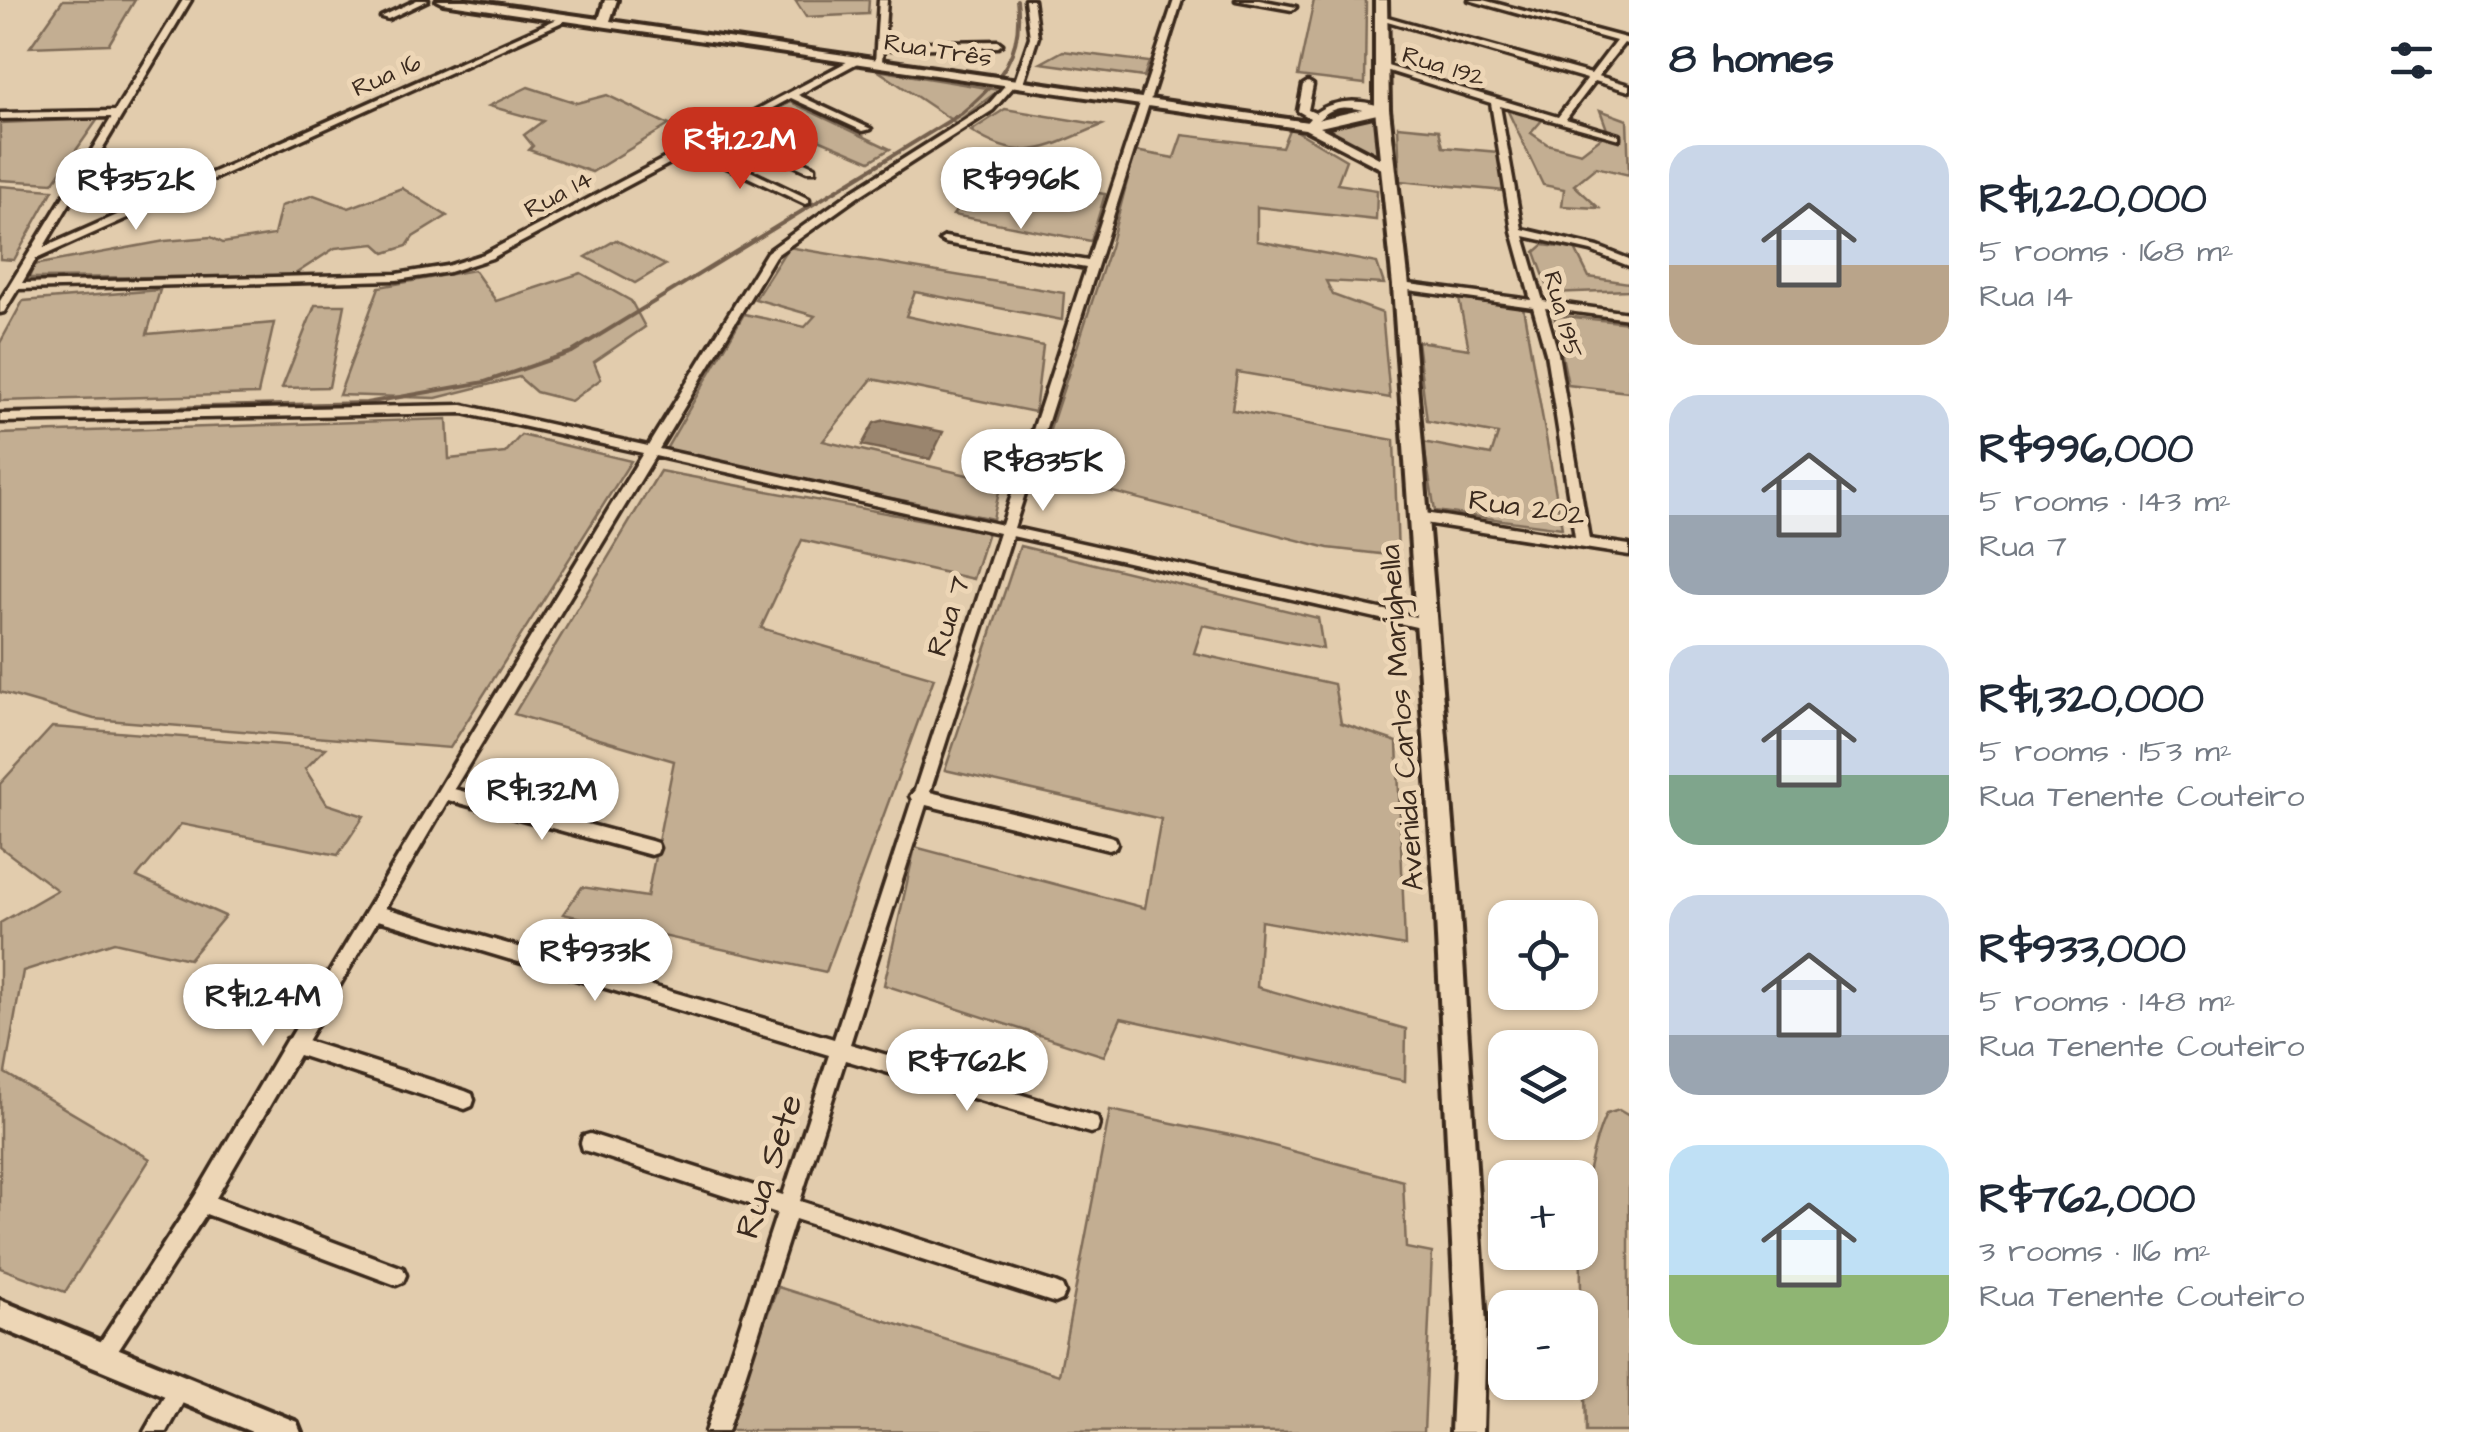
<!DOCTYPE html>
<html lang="en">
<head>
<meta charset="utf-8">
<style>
  :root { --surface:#fff; --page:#f6f6f7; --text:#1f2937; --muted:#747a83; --accent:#c8321e }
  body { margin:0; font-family:"Architects Daughter",sans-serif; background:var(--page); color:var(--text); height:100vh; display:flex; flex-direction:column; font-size:38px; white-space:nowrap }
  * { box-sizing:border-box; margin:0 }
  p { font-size:32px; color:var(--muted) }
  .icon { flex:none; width:55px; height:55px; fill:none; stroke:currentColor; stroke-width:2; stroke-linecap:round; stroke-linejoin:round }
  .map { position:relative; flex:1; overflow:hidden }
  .panel { display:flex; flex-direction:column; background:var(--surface); width:850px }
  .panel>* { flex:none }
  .fabs { position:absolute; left:1488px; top:900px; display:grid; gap:20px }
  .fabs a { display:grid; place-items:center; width:110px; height:110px; border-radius:20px; background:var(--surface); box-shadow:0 2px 8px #0004; font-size:50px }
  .price { position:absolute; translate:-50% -85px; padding:0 22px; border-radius:35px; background:#fff; color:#222; font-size:32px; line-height:65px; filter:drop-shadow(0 2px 5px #0008) }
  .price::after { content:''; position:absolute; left:50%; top:60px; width:30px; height:22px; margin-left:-15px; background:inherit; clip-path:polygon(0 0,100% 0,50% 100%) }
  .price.current { background:var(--accent); color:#fff }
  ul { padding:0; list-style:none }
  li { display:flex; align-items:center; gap:30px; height:250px; padding:0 40px }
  li span { display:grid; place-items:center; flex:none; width:280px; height:200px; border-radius:30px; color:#555 }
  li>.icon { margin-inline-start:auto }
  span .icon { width:120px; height:120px; fill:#fffc; stroke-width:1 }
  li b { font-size:42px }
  h2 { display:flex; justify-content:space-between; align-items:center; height:120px; padding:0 40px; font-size:42px }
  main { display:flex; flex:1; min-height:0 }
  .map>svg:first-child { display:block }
  .green { fill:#c3ae92; stroke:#7f6c58; stroke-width:2.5 }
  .water { fill:#9a856e; stroke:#74614e; stroke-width:2.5 }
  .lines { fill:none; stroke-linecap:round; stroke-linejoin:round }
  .stream { stroke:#74614e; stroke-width:4 }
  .street-casing { stroke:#3b2a1e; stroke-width:7 }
  .secondary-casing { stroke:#3b2a1e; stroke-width:8 }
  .primary-casing { stroke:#3b2a1e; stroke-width:8 }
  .street { fill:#edd6b6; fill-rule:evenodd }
  .secondary { fill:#edd6b6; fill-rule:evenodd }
  .primary { fill:#edd6b6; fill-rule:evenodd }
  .labels { text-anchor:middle; stroke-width:10; stroke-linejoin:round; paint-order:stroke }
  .far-street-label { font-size:25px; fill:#3b2a1e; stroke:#edd6b6 }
  .street-label { font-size:30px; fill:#3b2a1e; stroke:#edd6b6 }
  .near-street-label { font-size:35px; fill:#3b2a1e; stroke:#edd6b6 }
</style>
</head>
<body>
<main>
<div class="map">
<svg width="1629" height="1432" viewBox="0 0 1629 1432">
  <rect width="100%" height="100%" fill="#e2ccad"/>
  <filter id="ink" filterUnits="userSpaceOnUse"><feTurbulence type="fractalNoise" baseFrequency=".01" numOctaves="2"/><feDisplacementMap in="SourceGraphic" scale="20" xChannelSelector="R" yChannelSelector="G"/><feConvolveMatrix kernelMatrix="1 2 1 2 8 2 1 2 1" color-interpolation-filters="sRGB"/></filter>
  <g filter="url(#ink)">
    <g class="green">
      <path d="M 63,0 L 135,0 L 109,44 L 30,47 Z"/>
      <path d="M 795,0 L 869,0 L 868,14 L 806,17 Z"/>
      <path d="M 1314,0 L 1366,0 L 1365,84 L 1298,76 Z"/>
      <path d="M 1063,51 L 1149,62 L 1144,77 L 1041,63 Z"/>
      <path d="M 877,70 L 999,90 L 956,123 Z"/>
      <path d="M 528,87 L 577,103 L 607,95 L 669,125 L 592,172 L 529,150 L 533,146 L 524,135 L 543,121 L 489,106 Z"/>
      <path d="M 791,102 L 890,149 L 870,161 L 765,116 Z"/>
      <path d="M 1505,105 L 1548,120 L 1543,119 L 1531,133 L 1547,144 L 1581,153 L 1608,132 L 1600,110 L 1627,120 L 1629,175 L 1596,167 L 1574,185 L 1599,208 L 1562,206 L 1564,189 L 1543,185 Z"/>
      <path d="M 1005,109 L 1102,125 C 1047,147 1025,166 971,131 Z"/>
      <path d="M 1364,115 L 1378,119 L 1375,137 L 1382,158 L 1326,131 L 1327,126 Z"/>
      <path d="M 98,119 L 53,183 L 0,180 L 0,123 Z"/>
      <path d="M 1398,126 L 1439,130 L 1443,147 L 1498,152 L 1505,191 L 1400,181 Z"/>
      <path d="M 1290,127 L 1346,160 L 1337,184 L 1377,190 L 1376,220 L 1257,207 L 1257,241 L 1377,263 L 1384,284 L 1326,281 L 1333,295 L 1382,313 L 1390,398 L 1237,372 L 1232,410 L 1394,440 L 1398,556 L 1328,548 L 1036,472 L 1110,247 L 1135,151 L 1174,158 L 1182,135 L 1282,147 Z"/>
      <path d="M 982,175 L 1105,194 L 1091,241 L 953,215 Z"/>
      <path d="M 0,186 L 53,190 L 14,260 L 0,259 Z"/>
      <path d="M 402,188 L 447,216 L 413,237 L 407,246 L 385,253 L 375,244 L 335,248 L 292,276 L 29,278 L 34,265 L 165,241 L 211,237 L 223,243 L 274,235 L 281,206 L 314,195 L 349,208 Z"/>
      <path d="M 616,240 L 665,265 L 635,283 L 586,257 Z"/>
      <path d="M 1543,245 L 1575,249 L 1589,277 L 1629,283 L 1629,290 L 1550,293 L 1535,252 Z"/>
      <path d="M 788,247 L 1064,293 L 1062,320 L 915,292 L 906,316 L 1043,346 L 1035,412 L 872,379 L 823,441 L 1001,483 L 993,519 L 665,451 L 744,314 L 805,327 L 815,316 L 755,299 Z"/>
      <path d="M 474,270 L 496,301 L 581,273 L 631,301 L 645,327 L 594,362 L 601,379 L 571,401 L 536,392 L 519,377 L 436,398 L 339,395 L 379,287 Z"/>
      <path d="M 160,290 L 147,334 L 274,323 L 258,394 L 0,401 L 0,343 L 23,301 Z"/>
      <path d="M 1459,299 L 1523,307 L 1562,528 L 1435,511 L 1423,442 L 1491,455 L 1498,434 L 1427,421 L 1417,341 L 1469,349 Z"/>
      <path d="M 315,305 L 345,305 L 329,387 L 282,388 Z"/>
      <path d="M 1554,315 L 1629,323 L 1629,392 L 1568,385 Z"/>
      <path d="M 447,419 L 449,459 L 505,453 L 521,435 L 631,461 L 450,748 L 94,719 L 0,692 L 0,434 Z"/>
      <path d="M 660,471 L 988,532 L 973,579 L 802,540 L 761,628 L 934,678 L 826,972 L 563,914 L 582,887 L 647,897 L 674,761 L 514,714 Z"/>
      <path d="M 1020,546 L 1318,618 L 1323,649 L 1203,625 L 1194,653 L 1334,684 L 1341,723 L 1397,742 L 1405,946 L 1261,921 L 1257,987 L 1406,1029 L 1405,1081 L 1121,1018 L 1104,1056 L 884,985 L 915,847 L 1145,908 L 1161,819 L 945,770 Z"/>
      <path d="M 52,727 L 326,748 L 305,769 L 327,804 L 364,816 L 338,855 L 181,824 L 137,877 L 225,916 L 189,959 L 114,942 L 23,971 L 5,1073 L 150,1159 L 65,1292 L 0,1268 L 0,923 L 57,890 L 0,847 L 0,784 Z"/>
      <path d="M 1110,1110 L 1244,1138 L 1403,1181 L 1406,1248 L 1432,1253 L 1424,1432 L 722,1431 L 778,1287 L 1059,1375 Z"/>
      <path d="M 1619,1110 L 1629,1116 L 1629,1432 L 1586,1432 C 1585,1336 1566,1202 1606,1114 Z"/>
    </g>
    <path class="water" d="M 885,420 L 943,432 L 930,459 L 862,445 L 874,423 Z"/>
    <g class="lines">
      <path class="stream" d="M 0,412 L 366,403 L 485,382 L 572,352 L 962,113 C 1001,80 1024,54 1017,0"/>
      <g class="street-casing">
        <g id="street">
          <path d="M 183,0 L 191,0 L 43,248 L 564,16 L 571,18 L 36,259 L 22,283 L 397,274 L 447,266 L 484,254 L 858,56 L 861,57 L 861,61 L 798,95 L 871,129 L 863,131 L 791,98 L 734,129 L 815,167 L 815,171 L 807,171 L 726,133 L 700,147 L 809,199 L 809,203 L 805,204 L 693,151 L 492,258 L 449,272 L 397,280 L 18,289 L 4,312 L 0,313 L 0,301 L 112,117 L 0,119 L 0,113 L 115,111 Z"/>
          <path d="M 417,0 L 428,0 L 388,19 L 381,17 Z"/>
          <path d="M 879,0 L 887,0 L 884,43 L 998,41 L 1002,44 L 998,47 L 883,49 L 882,61 L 875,63 Z"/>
          <path d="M 1025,0 L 1033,0 L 1038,37 L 1022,86 L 1015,85 L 993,110 L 859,196 L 775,256 L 659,449 L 1002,525 L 1086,268 L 945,243 L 940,240 L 945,237 L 1088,261 L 1174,0 L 1182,0 L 1014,528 L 1425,619 L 1432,624 L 1425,629 L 1012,536 L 930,792 L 1109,836 L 1115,838 L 1117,843 L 1115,848 L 1109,850 L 926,805 L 850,1044 L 1090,1115 L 1097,1117 L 1099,1124 L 1097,1131 L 1090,1133 L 845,1060 L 800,1201 L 1055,1283 L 1062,1286 L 1065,1293 L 1062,1300 L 1055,1303 L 795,1219 L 727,1432 L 705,1432 L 777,1213 L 590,1152 L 583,1150 L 581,1143 L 583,1136 L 590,1134 L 783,1195 L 829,1055 L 378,920 L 307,1041 L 465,1091 L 472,1094 L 474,1100 L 472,1106 L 465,1109 L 299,1055 L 216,1198 L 403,1268 L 406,1275 L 403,1282 L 396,1285 L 206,1214 L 109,1364 L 102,1367 L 95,1364 L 92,1357 L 95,1350 L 195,1196 L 287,1039 L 290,1038 L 456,760 L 643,453 L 463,413 L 0,422 L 0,414 L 463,405 L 648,446 L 767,252 L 851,192 L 987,106 L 1009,81 L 1015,81 L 1030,37 ZM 655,456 L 999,533 L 915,790 L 910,796 L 912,800 L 834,1039 L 385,908 L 448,800 L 651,855 L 657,853 L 659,848 L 657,843 L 651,841 L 454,789 Z"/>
          <path d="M 1236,0 L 1259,0 L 1296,7 L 1292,10 Z"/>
          <path d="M 1469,0 L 1483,0 L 1629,39 L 1629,45 L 1624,43 L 1598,76 L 1629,85 L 1629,91 L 1595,81 L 1566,119 L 1619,135 L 1619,139 L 1500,106 L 1522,229 L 1598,247 L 1629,259 L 1629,266 L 1591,251 L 1524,236 L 1543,301 L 1629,313 L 1629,319 L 1545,308 L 1558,353 L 1589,539 L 1629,545 L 1629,555 L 1418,522 L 1411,517 L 1418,512 L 1575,537 L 1546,353 L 1533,307 L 1401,289 L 1395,286 L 1401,283 L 1531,300 L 1512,231 L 1491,103 L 1376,67 L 1384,65 L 1558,117 L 1587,79 L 1377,18 L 1384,16 L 1591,74 L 1616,41 Z"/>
          <path d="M 1308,82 L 1313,85 L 1308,110 L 1315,113 C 1336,98 1364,99 1387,109 C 1358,118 1341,90 1311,128 L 1305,128 L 1303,126 L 1310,118 L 1298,111 L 1303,85 Z"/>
          <path d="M 180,1377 L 187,1381 L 191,1388 L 167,1432 L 144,1432 L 173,1381 Z"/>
        </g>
      </g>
      <g class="secondary-casing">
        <g id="secondary">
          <path d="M 437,0 L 466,0 L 599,19 L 605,0 L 617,0 L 610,21 L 1308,122 L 1382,105 L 1388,109 L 1386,112 L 1320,127 L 1394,166 L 1382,169 L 1305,129 L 443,3 Z"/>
          <path d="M 0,1300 L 297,1422 L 301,1432 L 252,1432 L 0,1328 Z"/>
        </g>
      </g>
      <g class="primary-casing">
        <path id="primary" d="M 1375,0 L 1387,0 L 1389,109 L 1409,286 L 1459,897 L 1486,1325 L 1483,1432 L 1451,1432 L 1456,1325 L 1435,897 L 1393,286 L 1375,109 Z"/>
      </g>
      <use href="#street" class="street"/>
      <use href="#secondary" class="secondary"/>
      <use href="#primary" class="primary"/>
    </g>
  </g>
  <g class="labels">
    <g class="far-street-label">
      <text transform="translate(938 49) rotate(9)" y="9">Rua Três</text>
      <text transform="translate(1444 65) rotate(17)" y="9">Rua 192</text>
      <text transform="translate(386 74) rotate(-24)" y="9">Rua 16</text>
      <text transform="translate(558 193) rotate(-28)" y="9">Rua 14</text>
      <text transform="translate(1564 314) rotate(75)" y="9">Rua 195</text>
    </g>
    <g class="street-label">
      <text transform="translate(1527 507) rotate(8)" y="10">Rua 202</text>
      <text transform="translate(948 616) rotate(-72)" y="10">Rua 7</text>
      <text transform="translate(1401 718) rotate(-94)" y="10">Avenida Carlos Marighella</text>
    </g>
    <g class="near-street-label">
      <text transform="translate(768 1166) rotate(-72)" y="12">Rua Sete</text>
    </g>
  </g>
</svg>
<div class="fabs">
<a><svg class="icon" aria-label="locate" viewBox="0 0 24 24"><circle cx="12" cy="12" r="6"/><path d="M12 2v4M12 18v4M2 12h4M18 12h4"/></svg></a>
<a><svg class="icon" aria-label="layers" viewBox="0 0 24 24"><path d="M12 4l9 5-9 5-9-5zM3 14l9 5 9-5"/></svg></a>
<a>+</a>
<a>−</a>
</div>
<b class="price current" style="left:740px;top:192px">R$1.22M</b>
<b class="price" style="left:1021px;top:232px">R$996K</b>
<b class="price" style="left:136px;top:233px">R$352K</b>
<b class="price" style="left:1043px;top:514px">R$835K</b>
<b class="price" style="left:542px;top:843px">R$1.32M</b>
<b class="price" style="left:595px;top:1004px">R$933K</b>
<b class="price" style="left:263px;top:1049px">R$1.24M</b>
<b class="price" style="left:967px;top:1114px">R$762K</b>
</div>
<section class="panel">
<h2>8 homes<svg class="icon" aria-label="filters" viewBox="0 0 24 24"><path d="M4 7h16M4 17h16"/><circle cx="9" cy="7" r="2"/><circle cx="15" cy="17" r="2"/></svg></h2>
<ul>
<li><span style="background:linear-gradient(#c9d6e8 60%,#b9a48a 0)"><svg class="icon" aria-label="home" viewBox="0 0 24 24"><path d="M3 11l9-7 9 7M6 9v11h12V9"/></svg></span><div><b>R$1,220,000</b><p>5 rooms · 168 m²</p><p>Rua 14</p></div></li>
<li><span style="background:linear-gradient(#c9d6e8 60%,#9aa5b1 0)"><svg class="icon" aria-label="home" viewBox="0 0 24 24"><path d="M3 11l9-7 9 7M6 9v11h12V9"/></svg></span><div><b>R$996,000</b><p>5 rooms · 143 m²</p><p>Rua 7</p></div></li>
<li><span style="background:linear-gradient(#c9d6e8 65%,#7fa58c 0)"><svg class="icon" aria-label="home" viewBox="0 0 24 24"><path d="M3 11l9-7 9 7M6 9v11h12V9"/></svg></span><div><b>R$1,320,000</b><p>5 rooms · 153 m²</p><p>Rua Tenente Couteiro</p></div></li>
<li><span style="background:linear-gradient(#c9d6e8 70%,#9aa5b1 0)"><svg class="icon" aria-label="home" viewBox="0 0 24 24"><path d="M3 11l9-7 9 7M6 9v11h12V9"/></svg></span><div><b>R$933,000</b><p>5 rooms · 148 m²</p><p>Rua Tenente Couteiro</p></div></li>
<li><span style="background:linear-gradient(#bfe0f5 65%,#8fb573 0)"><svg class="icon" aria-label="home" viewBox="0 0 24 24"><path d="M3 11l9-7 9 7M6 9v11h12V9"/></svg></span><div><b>R$762,000</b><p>3 rooms · 116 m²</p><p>Rua Tenente Couteiro</p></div></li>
</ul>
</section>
</main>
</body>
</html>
